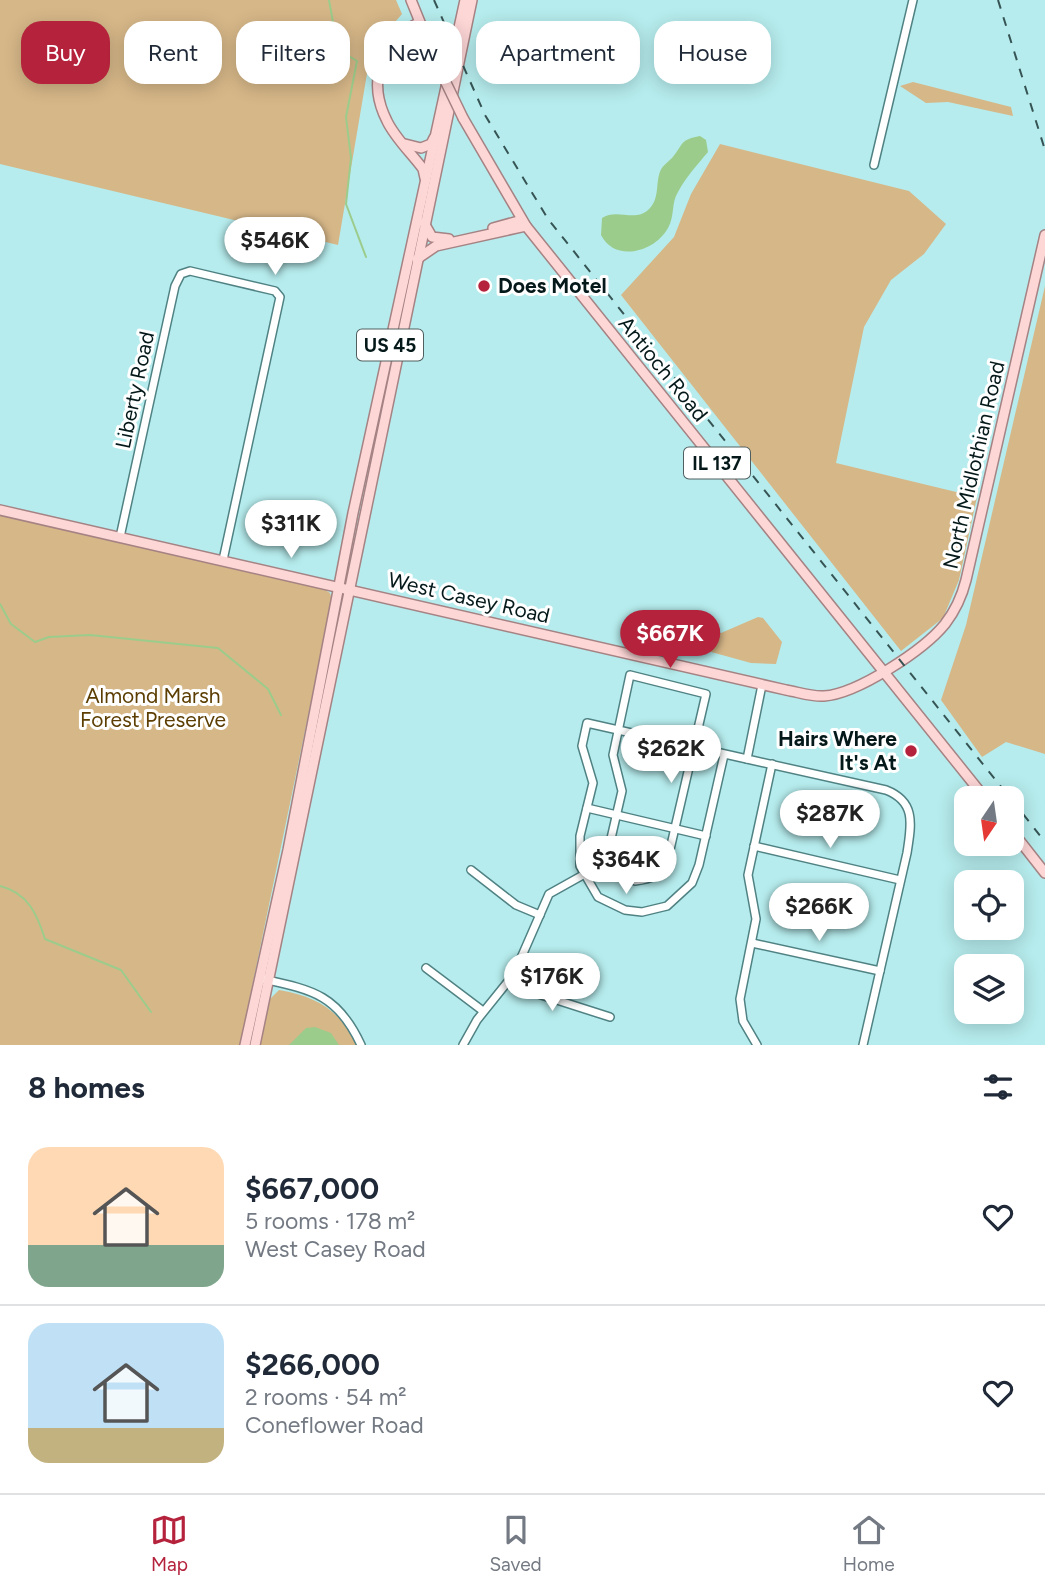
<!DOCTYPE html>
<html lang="en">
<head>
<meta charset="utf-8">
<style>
  :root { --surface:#fff; --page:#f6f6f7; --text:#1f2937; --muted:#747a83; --line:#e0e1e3; --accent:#b4223c }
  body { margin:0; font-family:Figtree,sans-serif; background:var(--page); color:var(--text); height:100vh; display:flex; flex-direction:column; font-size:26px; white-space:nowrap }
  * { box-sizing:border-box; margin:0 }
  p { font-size:23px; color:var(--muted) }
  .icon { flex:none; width:38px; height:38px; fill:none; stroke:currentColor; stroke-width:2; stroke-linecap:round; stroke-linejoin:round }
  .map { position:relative; height:1045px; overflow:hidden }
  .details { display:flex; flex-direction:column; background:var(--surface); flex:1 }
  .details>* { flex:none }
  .top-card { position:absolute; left:21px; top:21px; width:1004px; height:63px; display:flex; gap:14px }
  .needle { width:46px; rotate:193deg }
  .tools { position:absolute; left:954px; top:786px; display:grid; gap:14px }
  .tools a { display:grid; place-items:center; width:70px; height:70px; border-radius:14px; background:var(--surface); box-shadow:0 4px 18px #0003; font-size:35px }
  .price { position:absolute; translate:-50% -60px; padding:0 16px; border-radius:24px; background:#fff; color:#222; font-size:23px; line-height:46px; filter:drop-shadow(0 2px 4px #0008) }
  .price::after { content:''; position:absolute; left:50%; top:42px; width:21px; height:16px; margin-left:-10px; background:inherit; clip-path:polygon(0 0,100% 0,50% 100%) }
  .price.on { background:var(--accent); color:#fff }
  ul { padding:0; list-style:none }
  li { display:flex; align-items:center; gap:21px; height:175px; padding:0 28px }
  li+li { border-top:2px solid var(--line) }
  li span { display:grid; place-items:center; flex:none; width:196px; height:140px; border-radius:21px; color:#555 }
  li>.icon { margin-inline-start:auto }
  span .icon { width:84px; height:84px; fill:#fffc; stroke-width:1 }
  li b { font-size:30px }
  h2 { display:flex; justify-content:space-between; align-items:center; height:84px; padding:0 28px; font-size:30px }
  .pill { padding:0 24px; border-radius:21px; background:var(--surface); box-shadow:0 4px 18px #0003; font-size:24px; line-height:63px }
  .pill.on { background:var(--accent); color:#fff }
  .tab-bar { display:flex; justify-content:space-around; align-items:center; height:98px; border-top:2px solid var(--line); background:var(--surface); font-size:19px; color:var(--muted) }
  .tab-bar a { display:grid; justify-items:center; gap:4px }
  .tab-bar .on { color:var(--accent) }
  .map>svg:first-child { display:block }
  .green { fill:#d6b788 }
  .water { fill:#9ccc8b }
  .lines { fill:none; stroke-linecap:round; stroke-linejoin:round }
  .stream { stroke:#9ccc8b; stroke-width:2 }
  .minor-casing { stroke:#508284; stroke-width:10 }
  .major-casing { stroke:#a58283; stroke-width:12 }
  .minor { stroke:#fff; stroke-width:7 }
  .major { stroke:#fdd6d6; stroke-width:9 }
  .rail { stroke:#375455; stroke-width:2; stroke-dasharray:9 9; stroke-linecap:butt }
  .major-bridge-casing { stroke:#a58283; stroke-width:12; stroke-linecap:butt }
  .major-bridge { stroke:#fdd6d6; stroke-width:9 }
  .poi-dot { fill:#b4223c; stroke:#fff; stroke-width:2.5 }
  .labels { text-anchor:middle; stroke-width:6; stroke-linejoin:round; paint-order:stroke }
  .shield { fill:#fff; stroke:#505e5f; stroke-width:2 }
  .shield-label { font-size:19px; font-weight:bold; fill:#05191a }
  .poi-label { font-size:21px; font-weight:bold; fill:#05191a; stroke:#fff; text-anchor:start }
  .street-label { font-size:21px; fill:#05191a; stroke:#fff }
  .park-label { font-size:21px; fill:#5c3e03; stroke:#fff }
</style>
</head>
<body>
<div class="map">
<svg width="1045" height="1045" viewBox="0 0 1045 1045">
  <rect width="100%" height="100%" fill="#b6eced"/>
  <g class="green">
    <path d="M 0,0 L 396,0 L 402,14 L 371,50 L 338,245 L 0,164 Z"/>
    <path d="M 913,82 L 1011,107 L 1013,116 L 948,102 L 926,103 L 900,86 Z"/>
    <path d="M 720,144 L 909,191 L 946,224 L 924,254 L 891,280 L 864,327 L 836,463 L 977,497 L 959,580 L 943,618 L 901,651 L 621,295 L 674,237 L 691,194 Z"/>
    <path d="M 1045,286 L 1045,754 L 1006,742 L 982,757 L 941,700 L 966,625 Z"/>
    <path d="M 0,513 L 322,588 L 330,593 L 332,600 L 240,1045 L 0,1045 Z"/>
    <path d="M 758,617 L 763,618 L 782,642 L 776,664 L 751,663 L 693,647 L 690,642 L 692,633 L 721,633 Z"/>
    <path d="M 279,990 C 316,996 341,1011 357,1045 L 259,1045 L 269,1000 Z"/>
  </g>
  <g class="water">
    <path d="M 700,136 L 706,140 L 708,152 C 697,165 686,177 678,192 C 671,203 675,216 668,228 C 655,252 615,263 601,235 L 602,218 C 616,208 635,222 648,210 C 659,201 656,186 659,175 C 661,166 666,164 672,158 C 684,144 679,140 700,136 Z"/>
    <path d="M 315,1027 L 331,1033 L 339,1045 L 289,1045 L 306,1028 Z"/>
  </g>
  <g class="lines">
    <g class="stream">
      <path d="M 329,0 L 333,22 L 331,45 L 357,61 L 346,117 L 351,158 L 346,204 L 366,257"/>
      <path d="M 0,604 L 11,624 L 35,642 L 49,637 L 90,635 L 218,648 L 268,689 L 281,715"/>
      <path d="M 0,886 C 28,893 37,914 45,939 L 121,970 L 151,1012"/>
    </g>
    <g class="minor-casing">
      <g id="minor">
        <path d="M 874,165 L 913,0"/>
        <path d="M 120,537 L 175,286 L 181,274 L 190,271 L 275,291 L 280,297 L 223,560"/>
        <path d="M 630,675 L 706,694 L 668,858 C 661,875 653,879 635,881 L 615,866 L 609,847 L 622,791 L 613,755 Z"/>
        <path d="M 762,685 L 747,759 L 886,790 C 917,802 911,826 907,853 L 863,1045"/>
        <path d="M 724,755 L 699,865 L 692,883 L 667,906 L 642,912 L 625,910 L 598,897 L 580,866 L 580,836 L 593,783 L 582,746 L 587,723 L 747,759"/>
        <path d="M 587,808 L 706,836"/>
        <path d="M 754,846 L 900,880"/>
        <path d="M 471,870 L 516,905 L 540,915"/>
        <path d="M 752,943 L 880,971"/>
        <path d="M 426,968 L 483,1011"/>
        <path d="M 512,976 L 538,994 L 610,1017"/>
        <path d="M 263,979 C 313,990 338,995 361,1045"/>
        <path d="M 463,1045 L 477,1020 L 514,974 L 549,894 L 583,875"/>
        <path d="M 757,1045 L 743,1021 L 740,999 L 756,919 L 748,875 L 772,764"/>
      </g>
    </g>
    <g class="major-casing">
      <g id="major">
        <path d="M 411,0 L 437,64"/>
        <path d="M 418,23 C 380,42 367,82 387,121 C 395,138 412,154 423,169 L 425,178"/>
        <path d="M 463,118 L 526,226 L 985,798"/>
        <path d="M 405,144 L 421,148 L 431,144 L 434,138"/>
        <path d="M 424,223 L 432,237 L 449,239"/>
        <path d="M 493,228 L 522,220"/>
        <path d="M 417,259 L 436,246 L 526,226"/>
        <path d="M 0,510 L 786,690 C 798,692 812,697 824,696 C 857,694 924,650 945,624 C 955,611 962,596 966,580 L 1045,235"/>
        <path d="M 1012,831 L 1045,873"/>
        <path d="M 245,1045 L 288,850 L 353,513 L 465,0"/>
        <path d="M 255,1045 L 472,0"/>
      </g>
    </g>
    <use href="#minor" class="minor"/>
    <use href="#major" class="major"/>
    <g class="rail">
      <path d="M 434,0 L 485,115 L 548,219 L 1010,798"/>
      <path d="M 998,0 L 1045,150"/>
      <path d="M 1012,800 L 1045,842"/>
    </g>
    <g class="major-bridge-casing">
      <path id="major-bridge" d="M 437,64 L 463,118"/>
    </g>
    <use href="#major-bridge" class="major-bridge"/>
  </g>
  <g class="poi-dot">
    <circle cx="484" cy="286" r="7"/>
    <circle cx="911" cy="751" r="7"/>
  </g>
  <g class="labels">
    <g class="shield">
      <rect x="357" y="329.5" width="66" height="31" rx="5"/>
      <rect x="684" y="447.5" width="66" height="31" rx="5"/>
    </g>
    <g class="shield-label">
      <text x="390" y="352">US 45</text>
      <text x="717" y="470">IL 137</text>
    </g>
    <g class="poi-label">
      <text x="498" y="293">Does Motel</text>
      <text x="897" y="746" text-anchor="end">Hairs Where<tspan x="897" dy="24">It's At</tspan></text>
    </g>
    <g class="street-label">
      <text transform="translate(663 369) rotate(51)" y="7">Antioch Road</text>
      <text transform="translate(135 390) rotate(-78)" y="7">Liberty Road</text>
      <text transform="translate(974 465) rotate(-77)" y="7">North Midlothian Road</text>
      <text transform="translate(469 598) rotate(13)" y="7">West Casey Road</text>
    </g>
    <g class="park-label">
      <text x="153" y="703">Almond Marsh<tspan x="153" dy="24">Forest Preserve</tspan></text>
    </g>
  </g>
</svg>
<div class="tools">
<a><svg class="needle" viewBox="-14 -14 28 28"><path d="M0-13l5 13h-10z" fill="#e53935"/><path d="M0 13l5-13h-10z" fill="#747a83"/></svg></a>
<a><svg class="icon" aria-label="locate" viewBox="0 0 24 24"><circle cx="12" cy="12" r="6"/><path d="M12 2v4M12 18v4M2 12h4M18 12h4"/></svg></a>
<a><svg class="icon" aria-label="layers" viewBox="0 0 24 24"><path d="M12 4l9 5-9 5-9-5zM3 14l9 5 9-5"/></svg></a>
</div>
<b class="price" style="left:275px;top:277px">$546K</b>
<b class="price" style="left:291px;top:560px">$311K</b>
<b class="price on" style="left:670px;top:670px">$667K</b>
<b class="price" style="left:671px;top:785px">$262K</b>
<b class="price" style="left:830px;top:850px">$287K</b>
<b class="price" style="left:626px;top:896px">$364K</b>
<b class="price" style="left:819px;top:943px">$266K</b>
<b class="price" style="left:552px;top:1013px">$176K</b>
<div class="top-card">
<a class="pill on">Buy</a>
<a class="pill">Rent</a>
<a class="pill">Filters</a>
<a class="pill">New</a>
<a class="pill">Apartment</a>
<a class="pill">House</a>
</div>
</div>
<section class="details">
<h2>8 homes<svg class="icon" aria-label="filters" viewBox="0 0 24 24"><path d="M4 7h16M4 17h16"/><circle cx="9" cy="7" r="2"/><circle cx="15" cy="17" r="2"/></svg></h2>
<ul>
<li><span style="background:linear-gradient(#ffd9b3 70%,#7fa58c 0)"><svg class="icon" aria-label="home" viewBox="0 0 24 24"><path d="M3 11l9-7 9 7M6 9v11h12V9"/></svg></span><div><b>$667,000</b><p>5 rooms · 178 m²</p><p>West Casey Road</p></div><svg class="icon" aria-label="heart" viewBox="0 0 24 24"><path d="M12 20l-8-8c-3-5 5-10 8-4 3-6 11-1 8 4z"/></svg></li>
<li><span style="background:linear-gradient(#bfe0f5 75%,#c2b280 0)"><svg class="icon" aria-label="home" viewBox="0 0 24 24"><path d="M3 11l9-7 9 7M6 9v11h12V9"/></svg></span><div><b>$266,000</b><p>2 rooms · 54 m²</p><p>Coneflower Road</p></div><svg class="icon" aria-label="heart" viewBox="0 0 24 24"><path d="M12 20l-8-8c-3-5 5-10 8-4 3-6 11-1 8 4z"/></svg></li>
</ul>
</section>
<nav class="tab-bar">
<a class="on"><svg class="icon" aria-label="map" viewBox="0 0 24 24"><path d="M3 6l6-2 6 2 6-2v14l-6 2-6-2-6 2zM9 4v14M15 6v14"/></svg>Map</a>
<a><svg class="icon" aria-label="saved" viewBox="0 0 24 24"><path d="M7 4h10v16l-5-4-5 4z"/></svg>Saved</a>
<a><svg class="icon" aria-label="home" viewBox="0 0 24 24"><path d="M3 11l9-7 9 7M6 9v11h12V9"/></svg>Home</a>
</nav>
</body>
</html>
